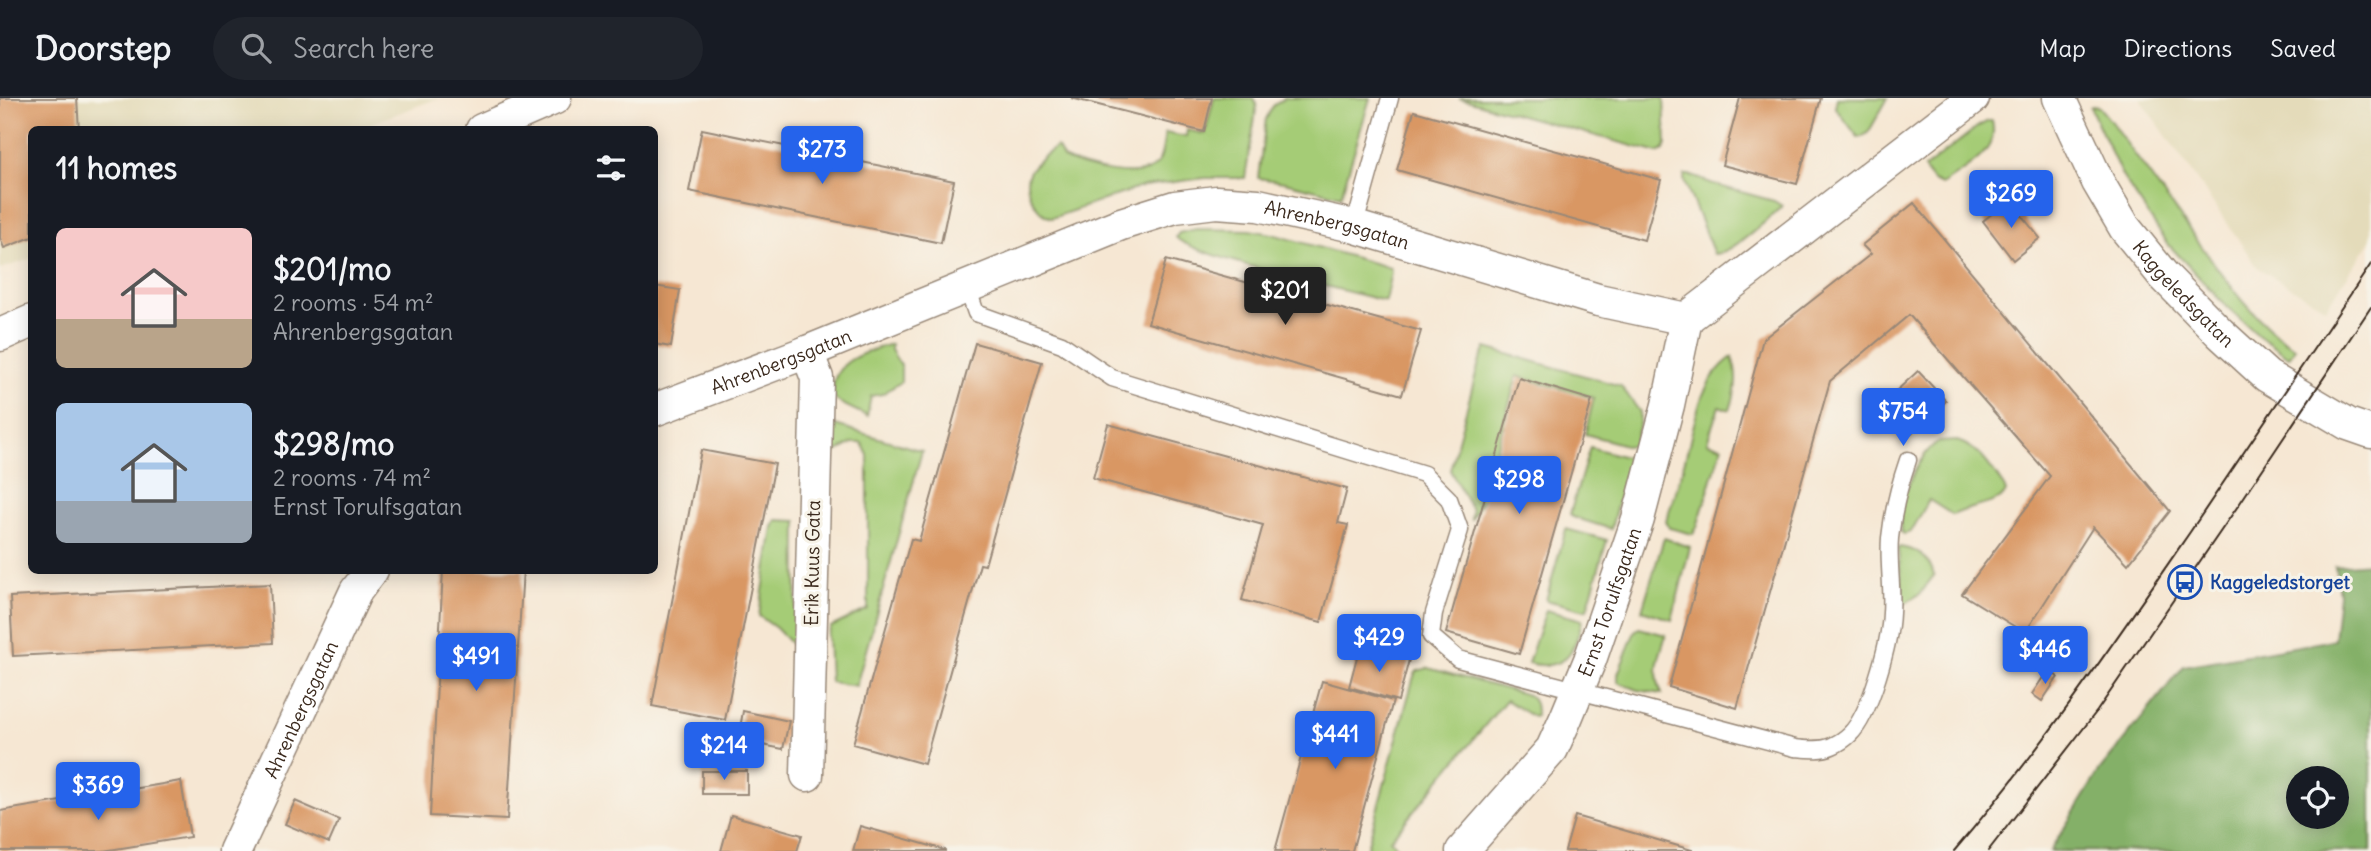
<!DOCTYPE html>
<html lang="en">
<head>
<meta charset="utf-8">
<style>
  :root { --surface:#171b24; --page:#20242c; --text:#f1f3f6; --muted:#9ea1a6; --line:#363941; --accent:#2563eb }
  body { margin:0; font-family:Delius,sans-serif; background:var(--page); color:var(--text); height:100vh; display:flex; flex-direction:column; font-size:26px; white-space:nowrap }
  * { box-sizing:border-box; margin:0 }
  p { font-size:23px; color:var(--muted) }
  .icon { flex:none; width:38px; height:38px; fill:none; stroke:currentColor; stroke-width:2; stroke-linecap:round; stroke-linejoin:round }
  .map { position:relative; flex:1; overflow:hidden }
  .side { position:absolute; left:28px; top:28px; width:630px; height:448px; display:flex; flex-direction:column; background:var(--surface); border-radius:10px; box-shadow:0 4px 18px #0003 }
  .side>* { flex:none }
  .controls { position:absolute; left:2286px; top:668px; display:grid; gap:14px }
  .controls a { display:grid; place-items:center; width:63px; height:63px; border-radius:50%; background:var(--surface); box-shadow:0 4px 18px #0003; font-size:35px }
  .price { position:absolute; translate:-50% -60px; padding:0 16px; border-radius:7px; background:var(--accent); color:#fff; font-size:23px; line-height:46px; filter:drop-shadow(0 2px 4px #0008) }
  .price::after { content:''; position:absolute; left:50%; top:42px; width:21px; height:16px; margin-left:-10px; background:inherit; clip-path:polygon(0 0,100% 0,50% 100%) }
  .price.on { background:#222; color:#fff }
  ul { padding:0; list-style:none }
  li { display:flex; align-items:center; gap:21px; height:175px; padding:0 28px }
  li span { display:grid; place-items:center; flex:none; width:196px; height:140px; border-radius:10px; color:#555 }
  li>.icon { margin-inline-start:auto }
  span .icon { width:84px; height:84px; fill:#fffc; stroke-width:1 }
  li b { font-size:30px }
  h2 { display:flex; justify-content:space-between; align-items:center; height:84px; padding:0 28px; font-size:30px }
  header { display:flex; align-items:center; gap:42px; box-sizing:border-box; height:98px; padding:0 35px; background:var(--surface); border-bottom:2px solid var(--line) }
  header strong { font-size:33px }
  nav { display:flex; gap:38px; margin-inline-start:auto; font-size:24px }
  .search { width:490px; height:63px; background:var(--page); display:flex; align-items:center; gap:18px; box-sizing:border-box; padding:0 24px; border-radius:38px; color:var(--muted); font-size:26px }
  .map>svg:first-child { display:block }
  .built { fill:#e4dbba }
  .green { fill:#a5cc76; stroke:#707b4a; stroke-width:2 }
  .forest { fill:#84b067; stroke:#606d42; stroke-width:2; fill-rule:evenodd }
  .building { fill:#d99763 }
  .lines { fill:none; stroke-linecap:round; stroke-linejoin:round }
  .service-casing { stroke:#988878; stroke-width:19 }
  .minor-casing { stroke:#988878; stroke-width:35 }
  .service { stroke:#fff; stroke-width:16 }
  .minor { stroke:#fff; stroke-width:32 }
  .tram { stroke:#3b2a1e; stroke-width:2 }
  .labels { text-anchor:middle; stroke-width:6; stroke-linejoin:round; paint-order:stroke }
  .street-label { font-size:19px; fill:#3b2a1e; stroke:#f7f3e8 }
  .transit-label { font-size:19px; font-weight:bold; fill:#164399; stroke:#f7f3e8; text-anchor:start }
</style>
</head>
<body>
<header>
<strong>Doorstep</strong>
<div class="search"><svg class="icon" aria-label="search" viewBox="0 0 24 24"><circle cx="10" cy="10" r="6"/><path d="M15 15l6 6"/></svg>Search here</div>
<nav><a>Map</a><a>Directions</a><a>Saved</a></nav>
</header>
<div class="map">
<svg width="2371" height="753" viewBox="0 0 2371 753">
  <rect width="100%" height="100%" fill="#f7f3e8"/>
  <filter id="ink" filterUnits="userSpaceOnUse"><feTurbulence type="fractalNoise" baseFrequency=".0143" numOctaves="2"/><feDisplacementMap in="SourceGraphic" scale="14" xChannelSelector="R" yChannelSelector="G"/><feConvolveMatrix kernelMatrix="1 2 1 2 8 2 1 2 1" color-interpolation-filters="sRGB"/></filter>
  <filter id="wash" filterUnits="userSpaceOnUse"><feTurbulence type="fractalNoise" baseFrequency=".00686" numOctaves="4" result="noise"/><feDisplacementMap in="SourceGraphic" scale="28" xChannelSelector="R" yChannelSelector="G"/><feGaussianBlur stdDeviation="1.57" result="paint"/><feColorMatrix in="noise" values="0 0 0 0 0 0 0 0 0 0 0 0 0 0 0 0 0 1.4 0 .05"/><feComposite in="paint" operator="in"/></filter>
  <g filter="url(#wash)">
    <rect width="100%" height="100%" fill="#f6e7d3"/>
    <g class="built">
      <path d="M 0,0 L 438,0 L 357,31 L 32,32 L 31,161 L 0,171 Z"/>
      <path d="M 2140,0 L 2371,0 L 2371,142 L 2326,210 L 2258,170 Z"/>
    </g>
    <g class="green">
      <path d="M 1214,0 L 1253,0 L 1257,7 L 1245,80 L 1205,80 L 1144,88 L 1052,120 C 1036,116 1021,89 1030,73 C 1035,64 1047,56 1056,49 L 1058,50 L 1063,60 C 1081,69 1140,85 1156,67 C 1163,60 1163,44 1165,35 L 1186,39 L 1187,32 L 1205,36 Z"/>
      <path d="M 1285,0 L 1370,0 L 1341,98 L 1284,84 L 1258,80 L 1266,21 L 1273,8 Z"/>
      <path d="M 1459,0 L 1664,0 L 1666,46 L 1664,52 L 1658,55 Z"/>
      <path d="M 1837,0 L 1888,0 L 1868,35 L 1861,39 L 1858,39 L 1835,9 Z"/>
      <path d="M 2092,8 L 2099,9 L 2109,21 C 2137,59 2164,97 2191,134 C 2222,176 2251,221 2295,250 L 2289,259 L 2259,238 L 2224,206 L 2168,146 L 2122,78 L 2090,9 Z"/>
      <path d="M 1988,23 L 1992,23 C 2000,55 1964,71 1942,87 L 1933,83 L 1924,71 L 1977,29 Z"/>
      <path d="M 1685,77 L 1689,77 L 1719,88 L 1774,103 L 1782,108 C 1769,121 1731,156 1714,156 L 1684,82 Z"/>
      <path d="M 1196,131 L 1249,132 L 1272,136 L 1384,168 L 1390,170 L 1391,174 L 1385,203 C 1355,195 1186,156 1176,139 L 1179,135 Z"/>
      <path d="M 891,246 L 891,252 L 901,268 L 901,284 L 882,296 L 871,298 L 867,318 L 840,305 L 833,299 C 829,263 863,255 891,246 Z"/>
      <path d="M 1486,250 L 1621,288 L 1640,314 L 1639,329 L 1634,347 L 1629,348 L 1585,336 L 1594,300 L 1517,278 L 1482,402 L 1471,422 L 1472,412 L 1450,372 L 1479,265 Z"/>
      <path d="M 1732,259 C 1739,277 1736,294 1730,312 L 1719,308 L 1707,344 L 1722,349 L 1697,429 L 1693,436 L 1669,430 L 1666,423 C 1674,399 1682,375 1688,350 C 1697,315 1701,282 1732,259 Z"/>
      <path d="M 832,326 L 922,353 L 856,588 L 830,584 L 828,537 L 831,529 L 868,511 L 868,357 L 862,345 L 853,345 L 834,355 Z"/>
      <path d="M 1957,343 C 1980,350 1991,370 2004,389 L 2006,394 L 2003,399 C 1987,409 1969,408 1953,417 L 1929,402 L 1911,434 L 1904,436 L 1901,434 C 1896,406 1916,361 1937,344 Z"/>
      <path d="M 1590,349 L 1629,360 L 1611,431 L 1573,419 L 1570,416 Z"/>
      <path d="M 776,422 L 797,423 L 796,551 L 776,530 L 759,518 L 773,429 Z"/>
      <path d="M 1566,431 L 1607,442 L 1587,511 L 1585,512 L 1546,502 Z"/>
      <path d="M 1664,440 L 1690,449 L 1672,522 L 1642,512 Z"/>
      <path d="M 1900,449 C 1918,452 1929,459 1934,477 L 1921,495 L 1904,506 L 1898,451 Z"/>
      <path d="M 1546,512 L 1582,522 C 1575,555 1564,574 1528,565 Z"/>
      <path d="M 1639,530 L 1666,537 C 1659,560 1652,573 1662,596 L 1638,592 L 1618,584 L 1618,576 L 1635,533 Z"/>
      <path d="M 1428,570 L 1528,597 C 1536,603 1536,608 1536,618 L 1533,619 L 1506,602 L 1390,742 L 1400,753 L 1366,753 L 1414,578 L 1417,573 Z"/>
    </g>
    <path class="forest" d="M 2371,465 L 2371,753 L 2050,753 L 2100,672 L 2184,568 L 2334,542 L 2339,496 L 2335,468 ZM 2298,681 L 2336,681 L 2336,719 L 2298,719 Z"/>
    <g id="blocks">
      <g class="building">
        <path d="M 0,0 L 77,0 L 79,32 L 32,32 L 32,139 L 4,150 L 0,140 Z"/>
        <path d="M 1071,0 L 1212,0 L 1204,34 Z"/>
        <path d="M 1740,0 L 1821,0 L 1797,86 L 1722,67 Z"/>
        <path d="M 1414,13 L 1661,82 L 1644,142 L 1397,72 Z"/>
        <path d="M 702,31 L 954,83 L 941,145 L 689,93 Z"/>
        <path d="M 2009,102 L 2040,140 L 2013,162 L 1983,123 Z"/>
        <path d="M 1914,105 L 2170,413 L 2128,466 L 2093,429 L 2025,535 L 1962,496 L 2050,378 L 1909,217 L 1830,283 L 1737,610 L 1669,589 L 1763,241 L 1871,156 L 1862,147 Z"/>
        <path d="M 1166,162 L 1421,233 L 1402,297 L 1148,225 Z"/>
        <path d="M 654,188 L 680,192 L 671,249 L 654,246 Z"/>
        <path d="M 975,245 L 1042,264 L 985,467 L 980,466 L 924,666 L 853,646 L 911,441 L 919,443 Z"/>
        <path d="M 1918,273 L 1946,303 L 1909,337 L 1881,307 Z"/>
        <path d="M 1519,280 L 1592,302 L 1519,556 L 1446,535 Z"/>
        <path d="M 1108,326 L 1347,391 L 1338,425 L 1348,427 L 1321,524 L 1242,502 L 1263,427 L 1093,380 Z"/>
        <path d="M 701,352 L 775,366 L 725,622 L 652,608 Z"/>
        <path d="M 443,472 L 523,472 L 507,722 L 430,718 Z"/>
        <path d="M 270,486 L 273,545 L 13,558 L 10,499 Z"/>
        <path d="M 1360,548 L 1409,562 L 1398,603 L 1349,589 Z"/>
        <path d="M 2048,572 L 2058,579 L 2042,603 L 2032,596 Z"/>
        <path d="M 1322,583 L 1393,603 L 1352,753 L 1275,753 Z"/>
        <path d="M 743,613 L 789,623 L 783,651 L 738,642 Z"/>
        <rect x="702" y="673" width="45" height="23"/>
        <path d="M 181,683 L 190,739 L 103,753 L 0,753 L 0,713 Z"/>
        <path d="M 295,703 L 339,722 L 329,745 L 285,726 Z"/>
        <path d="M 731,717 L 802,737 L 797,753 L 721,753 Z"/>
        <path d="M 1575,718 L 1692,752 L 1692,753 L 1565,753 Z"/>
        <path d="M 860,728 L 945,752 L 945,753 L 853,753 Z"/>
      </g>
    </g>
  </g>
  <g filter="url(#ink)">
    <use href="#blocks" fill-opacity="0" stroke="#988878" stroke-width="2"/>
    <g class="lines">
      <g class="service-casing">
        <g id="service">
          <path d="M 1349,127 L 1359,112 L 1390,0"/>
          <path d="M 967,189 L 976,215 L 1062,246 L 1112,280 L 1424,376 L 1449,401 L 1460,432 L 1434,515 L 1431,538 L 1458,561 L 1795,650 C 1807,651 1821,653 1832,648 C 1839,645 1845,641 1850,636 C 1870,617 1890,544 1891,515 C 1893,490 1888,465 1890,440 C 1893,412 1899,388 1908,362"/>
        </g>
      </g>
      <g class="minor-casing">
        <g id="minor">
          <path id="s1" d="M 2059,0 L 2098,84 L 2125,130 L 2163,177 L 2220,235 L 2267,278 L 2348,326 L 2371,334"/>
          <path d="M 482,32 L 555,0"/>
          <path d="M 0,237 L 32,223"/>
          <path d="M 807,254 L 817,280 L 807,677"/>
          <path id="s2" d="M 654,312 L 807,254 L 1121,126 L 1175,109 L 1216,104 L 1258,107 L 1349,127 L 1598,202 L 1686,221 L 1973,0"/>
          <path id="s3" d="M 235,753 L 356,493 L 372,472"/>
          <path id="s4" d="M 1462,753 L 1552,651 L 1566,620 L 1590,562 L 1638,421 L 1668,307 L 1686,221"/>
        </g>
      </g>
      <use href="#service" class="service"/>
      <use href="#minor" class="minor"/>
      <g class="tram">
        <path d="M 1954,753 C 2040,653 2115,543 2190,434 C 2250,344 2311,255 2371,166"/>
        <path d="M 1988,753 L 2097,613 L 2240,405 L 2371,209"/>
      </g>
    </g>
  </g>
  <defs>
    <g id="bus-ring" transform="scale(1.75)"><circle r="9.5" fill="#f7f3e8" stroke="#1a4fb4" stroke-width="1.5"/><path d="M-5-6H5V4H4V6H2V4H-2V6H-4V4H-5ZM-3.5-4V0h7V-4ZM-3.5 1.2v1.5H-2V1.2ZM2 1.2v1.5H3.5V1.2Z" fill="#1a4fb4"/></g>
  </defs>
  <g fill-rule="evenodd">
    <use href="#bus-ring" x="2185" y="484"/>
  </g>
  <g class="labels">
    <g class="street-label">
      <text dy="7" stroke="none"><textPath href="#s2" startOffset="724">Ahrenbergsgatan</textPath></text>
      <text dy="7" stroke="none"><textPath href="#s1" startOffset="234">Kaggeledsgatan</textPath></text>
      <text dy="7" stroke="none"><textPath href="#s2" startOffset="136">Ahrenbergsgatan</textPath></text>
      <text transform="translate(812 465) rotate(-89)" y="7">Erik Kuus Gata</text>
      <text dy="7" stroke="none"><textPath href="#s4" startOffset="294">Ernst Torulfsgatan</textPath></text>
      <text dy="7" stroke="none"><textPath href="#s3" startOffset="156">Ahrenbergsgatan</textPath></text>
    </g>
    <g class="transit-label">
      <text x="2210" y="491">Kaggeledstorget</text>
    </g>
  </g>
</svg>
<div class="controls">
<a><svg class="icon" aria-label="locate" viewBox="0 0 24 24"><circle cx="12" cy="12" r="6"/><path d="M12 2v4M12 18v4M2 12h4M18 12h4"/></svg></a>
</div>
<b class="price" style="left:822px;top:88px">$273</b>
<b class="price" style="left:2011px;top:132px">$269</b>
<b class="price on" style="left:1285px;top:229px">$201</b>
<b class="price" style="left:1903px;top:350px">$754</b>
<b class="price" style="left:1519px;top:418px">$298</b>
<b class="price" style="left:1379px;top:576px">$429</b>
<b class="price" style="left:2045px;top:588px">$446</b>
<b class="price" style="left:476px;top:595px">$491</b>
<b class="price" style="left:1335px;top:673px">$441</b>
<b class="price" style="left:724px;top:684px">$214</b>
<b class="price" style="left:98px;top:724px">$369</b>
<section class="side">
<h2>11 homes<svg class="icon" aria-label="filters" viewBox="0 0 24 24"><path d="M4 7h16M4 17h16"/><circle cx="9" cy="7" r="2"/><circle cx="15" cy="17" r="2"/></svg></h2>
<ul>
<li><span style="background:linear-gradient(#f6c9c9 65%,#b9a48a 0)"><svg class="icon" aria-label="home" viewBox="0 0 24 24"><path d="M3 11l9-7 9 7M6 9v11h12V9"/></svg></span><div><b>$201/mo</b><p>2 rooms · 54 m²</p><p>Ahrenbergsgatan</p></div></li>
<li><span style="background:linear-gradient(#a9c7e8 70%,#9aa5b1 0)"><svg class="icon" aria-label="home" viewBox="0 0 24 24"><path d="M3 11l9-7 9 7M6 9v11h12V9"/></svg></span><div><b>$298/mo</b><p>2 rooms · 74 m²</p><p>Ernst Torulfsgatan</p></div></li>
</ul>
</section>
</div>
</body>
</html>
